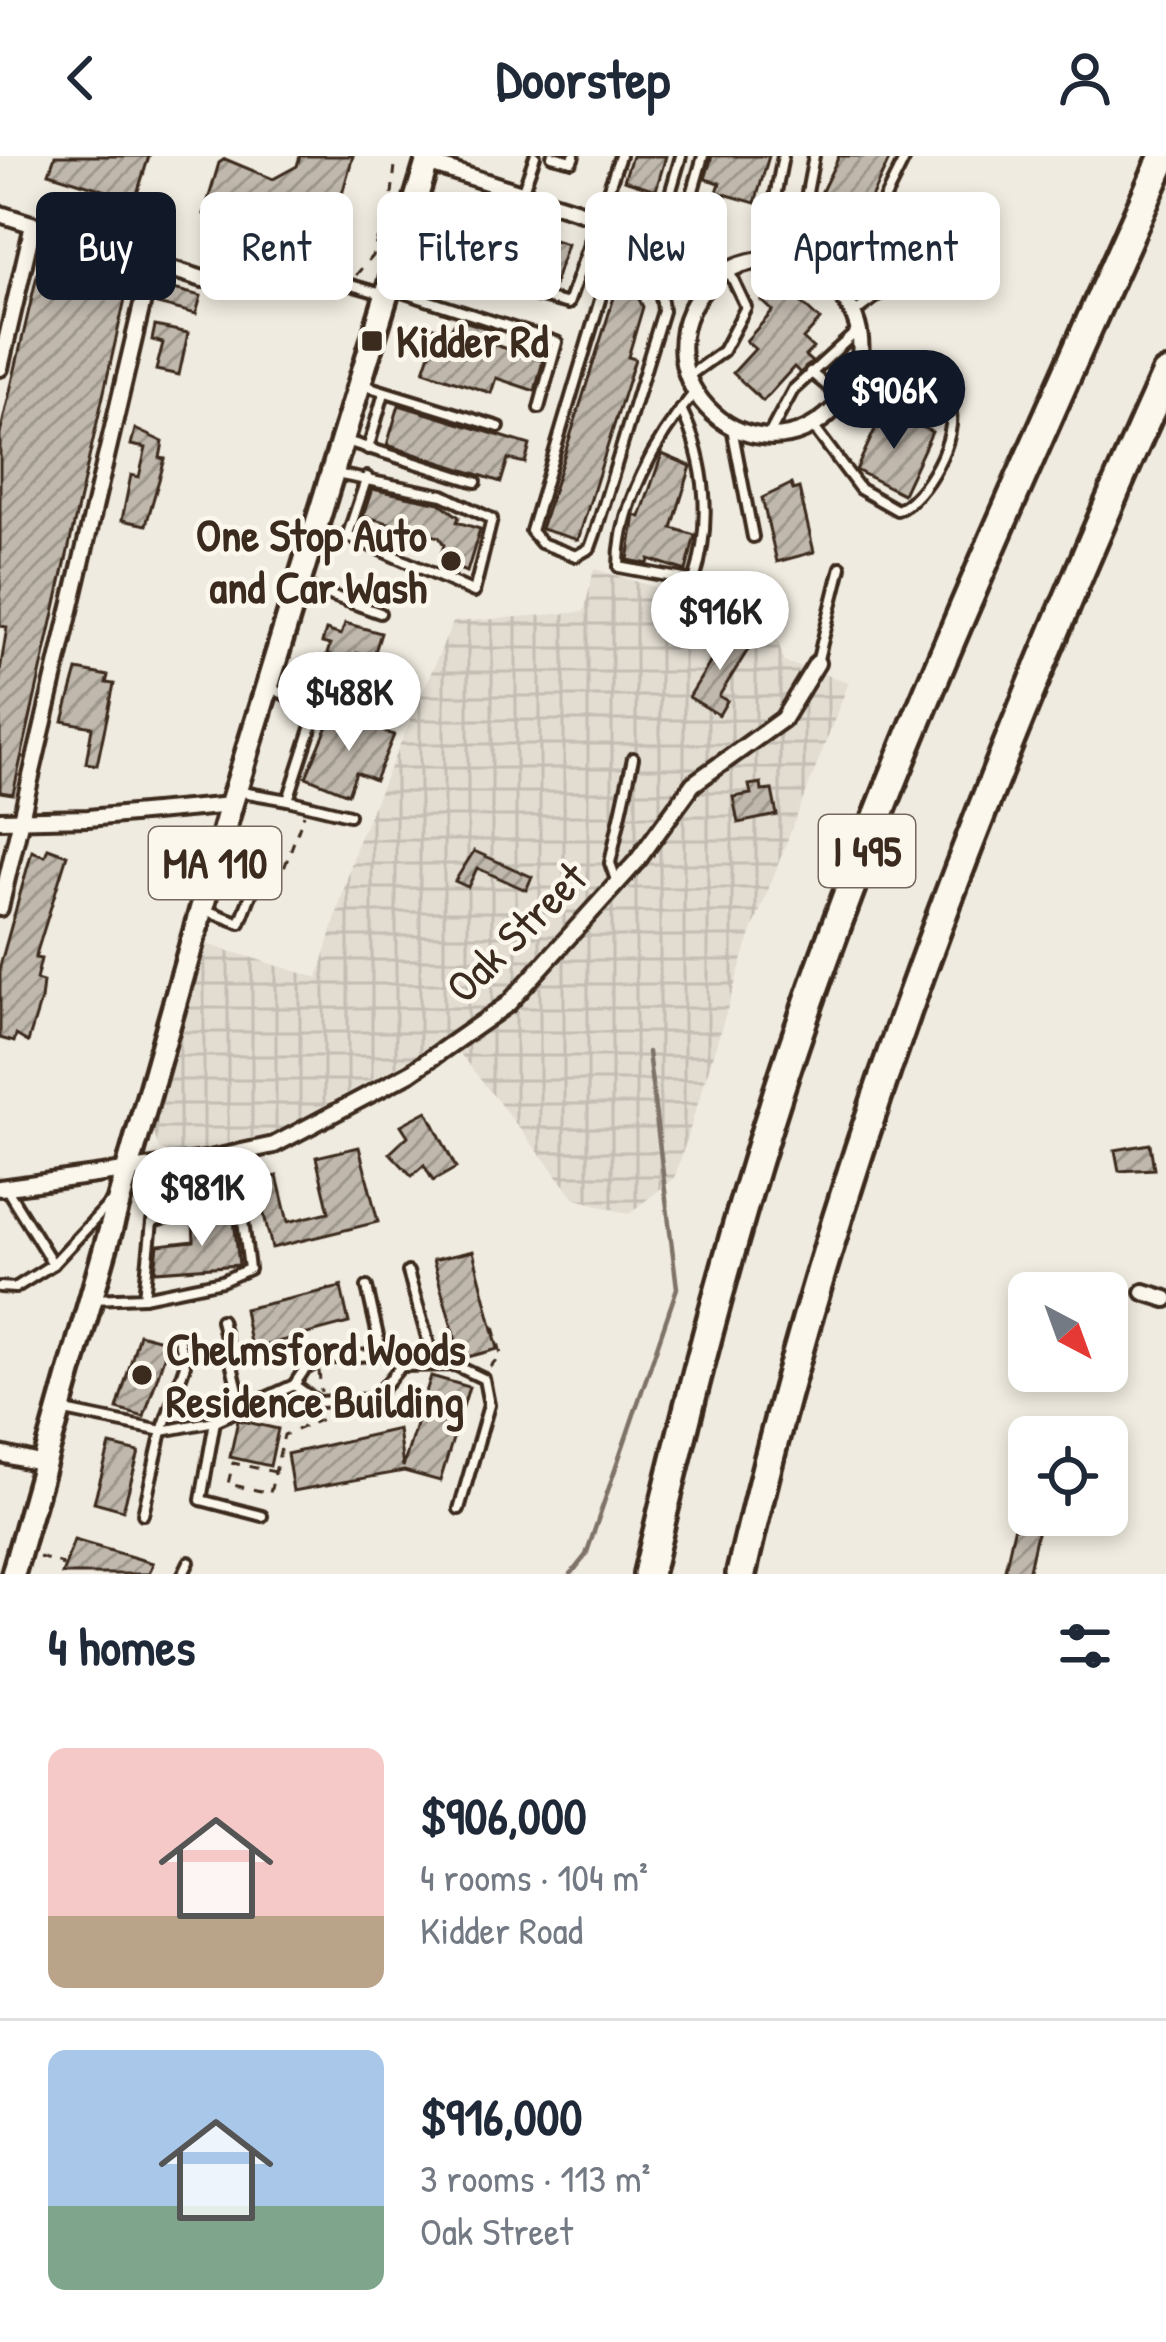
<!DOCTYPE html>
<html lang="en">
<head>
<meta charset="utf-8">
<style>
  :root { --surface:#fff; --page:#f6f6f7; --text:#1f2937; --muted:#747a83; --line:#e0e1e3; --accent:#111827 }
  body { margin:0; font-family:"Patrick Hand",sans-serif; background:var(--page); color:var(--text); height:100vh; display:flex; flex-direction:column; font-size:45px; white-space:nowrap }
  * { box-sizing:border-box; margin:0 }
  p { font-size:39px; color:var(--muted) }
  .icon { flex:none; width:66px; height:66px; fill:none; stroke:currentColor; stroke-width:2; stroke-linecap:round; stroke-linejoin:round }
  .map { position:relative; height:1418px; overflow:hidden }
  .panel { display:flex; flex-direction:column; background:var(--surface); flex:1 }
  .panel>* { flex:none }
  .top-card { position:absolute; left:36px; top:36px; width:1095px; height:108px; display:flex; gap:24px }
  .needle { width:78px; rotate:139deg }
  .fabs { position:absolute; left:1008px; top:1116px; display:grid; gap:24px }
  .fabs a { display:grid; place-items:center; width:120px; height:120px; border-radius:18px; background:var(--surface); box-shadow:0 6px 18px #0003; font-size:60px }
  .price { position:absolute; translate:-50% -102px; padding:0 27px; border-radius:42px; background:#fff; color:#222; font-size:39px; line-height:78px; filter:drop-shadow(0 3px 6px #0008) }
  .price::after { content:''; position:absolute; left:50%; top:72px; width:36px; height:27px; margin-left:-18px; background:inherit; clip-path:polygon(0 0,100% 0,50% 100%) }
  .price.active { background:var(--accent); color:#fff }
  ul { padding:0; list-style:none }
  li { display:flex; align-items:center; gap:36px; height:300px; padding:0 48px }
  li+li { border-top:3px solid var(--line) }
  li span { display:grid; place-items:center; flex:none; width:336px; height:240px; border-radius:18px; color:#555 }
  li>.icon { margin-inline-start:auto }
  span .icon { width:144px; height:144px; fill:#fffc; stroke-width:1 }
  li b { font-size:51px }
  h2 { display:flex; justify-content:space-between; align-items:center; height:144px; padding:0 48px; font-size:51px }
  .chip { padding:0 42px; border-radius:18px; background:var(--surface); box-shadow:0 6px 18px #0003; font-size:42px; line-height:108px }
  .chip.active { background:var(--accent); color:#fff }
  header { display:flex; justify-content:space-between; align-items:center; height:156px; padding:0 48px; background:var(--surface); font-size:54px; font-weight:800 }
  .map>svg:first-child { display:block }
  .industrial { fill:url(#industrial-grid) }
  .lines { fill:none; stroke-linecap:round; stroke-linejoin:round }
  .stream { stroke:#7f7367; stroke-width:4.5 }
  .building { fill:url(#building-hatch); stroke:#3b2a1e; stroke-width:3 }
  .lane-casing { stroke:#3b2a1e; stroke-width:16 }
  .street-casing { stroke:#3b2a1e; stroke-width:22 }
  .primary-casing { stroke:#3b2a1e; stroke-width:30 }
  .highway-casing { stroke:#3b2a1e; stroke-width:36 }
  .path { stroke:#3b2a1e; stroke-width:3; stroke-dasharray:9 9; stroke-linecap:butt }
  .lane { stroke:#fbf7ec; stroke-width:8 }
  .street { stroke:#fbf7ec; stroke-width:14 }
  .primary { stroke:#fbf7ec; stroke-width:21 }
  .highway { stroke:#fbf7ec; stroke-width:27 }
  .poi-dot { fill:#3b2a1e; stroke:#fbf7ec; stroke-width:4.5 }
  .labels { text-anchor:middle; stroke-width:9; stroke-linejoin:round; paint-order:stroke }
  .shield { fill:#fbf7ec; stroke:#75685c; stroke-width:3 }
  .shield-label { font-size:42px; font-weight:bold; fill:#3b2a1e }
  .poi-label { font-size:45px; font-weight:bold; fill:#3b2a1e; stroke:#fbf7ec; text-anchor:start }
  .street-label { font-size:45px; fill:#3b2a1e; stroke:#fbf7ec }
</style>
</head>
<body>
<header><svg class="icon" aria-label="back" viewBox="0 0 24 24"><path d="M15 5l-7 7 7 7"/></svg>Doorstep<svg class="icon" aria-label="person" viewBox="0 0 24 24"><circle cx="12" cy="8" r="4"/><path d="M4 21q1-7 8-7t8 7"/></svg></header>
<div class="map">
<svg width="1166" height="1418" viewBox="0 0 1166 1418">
  <defs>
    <pattern id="industrial-grid" width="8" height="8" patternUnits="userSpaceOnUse" patternTransform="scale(3)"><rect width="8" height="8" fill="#e2dcd1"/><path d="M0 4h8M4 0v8" fill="none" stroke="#c3bdb3"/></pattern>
    <pattern id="building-hatch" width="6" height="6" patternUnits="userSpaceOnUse" patternTransform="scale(3)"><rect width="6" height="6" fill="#c0b8ad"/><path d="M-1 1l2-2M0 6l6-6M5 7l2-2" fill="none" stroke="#9d968c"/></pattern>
  </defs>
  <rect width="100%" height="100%" fill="#f0ebe0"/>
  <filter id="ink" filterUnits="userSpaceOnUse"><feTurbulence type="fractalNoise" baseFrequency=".00833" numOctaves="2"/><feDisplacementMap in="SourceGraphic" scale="24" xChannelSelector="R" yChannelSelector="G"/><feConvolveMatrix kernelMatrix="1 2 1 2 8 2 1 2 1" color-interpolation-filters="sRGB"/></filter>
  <g filter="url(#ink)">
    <path class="industrial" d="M 594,413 L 773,466 L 784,506 L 849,526 L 749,783 L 675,1021 L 629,1058 L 576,1043 L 448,883 L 272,977 L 177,999 L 160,994 L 149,965 L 203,787 L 318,822 L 358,685 L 453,466 L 584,456 Z"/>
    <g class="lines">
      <path class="stream" d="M 571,1418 L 586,1399 L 677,1132 L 648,896"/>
    </g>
    <g class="building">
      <path d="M 55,0 L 149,0 L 135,44 L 49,17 Z"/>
      <path d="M 300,0 L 353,0 L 328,87 L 318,84 L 314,94 L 204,58 L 219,7 L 225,3 L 273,23 L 297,10 Z"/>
      <path d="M 632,0 L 666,0 L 656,34 L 624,24 Z"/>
      <path d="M 712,0 L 769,0 L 755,47 L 717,36 L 720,27 L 705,23 Z"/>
      <path d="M 839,0 L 891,0 L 863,59 L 820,39 Z"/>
      <path d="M 479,61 L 567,88 L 552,135 L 464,112 Z"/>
      <path d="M 42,98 L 79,106 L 73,131 L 95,136 L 100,105 L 132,112 L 13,638 L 0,636 L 0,515 L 7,471 L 0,470 L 0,278 Z"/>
      <path d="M 779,126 L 820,164 L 803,183 L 813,192 L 805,200 L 812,206 L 800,217 L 794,211 L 763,245 L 733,217 L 755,193 L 746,185 L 773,155 L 762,145 Z"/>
      <path d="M 162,130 L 201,140 L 196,158 L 157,148 Z"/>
      <path d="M 616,135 L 639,143 L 643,151 L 628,201 L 635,203 L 578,384 L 541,373 Z"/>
      <path d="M 457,163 L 496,175 L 492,188 L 543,205 L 535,235 L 496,222 L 491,237 L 424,215 L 433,188 L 425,186 L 430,170 L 449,176 Z"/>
      <path d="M 155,170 L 188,177 L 179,219 L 156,214 L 163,187 L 152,184 Z"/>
      <path d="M 399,249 L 530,289 L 525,307 L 508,303 L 501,326 L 387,289 Z"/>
      <path d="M 884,254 L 932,276 L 903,338 L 856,314 Z"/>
      <path d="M 135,273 L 163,286 L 160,302 L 165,303 L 146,369 L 122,364 L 131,319 L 139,321 L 146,292 L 131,289 Z"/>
      <path d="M 662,298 L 691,310 L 672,372 L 695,379 L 686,415 L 649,403 L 648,408 L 628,404 L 635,359 L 640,361 Z"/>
      <path d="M 791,328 L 793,334 L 799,332 L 814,396 L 777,406 L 762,342 Z"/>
      <path d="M 372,333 L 440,347 L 459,361 L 457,366 L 480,373 L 467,416 L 458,413 L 456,419 L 437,410 L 444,389 L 439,381 L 363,360 Z"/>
      <path d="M 345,467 L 381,477 L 373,502 L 357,497 L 354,506 L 327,498 L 330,489 L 322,487 L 326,474 L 341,479 Z"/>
      <path d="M 729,476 L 751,489 L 719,540 L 727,545 L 719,559 L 689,541 Z"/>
      <path d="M 77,514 L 108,520 L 106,527 L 114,528 L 97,609 L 86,607 L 92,571 L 63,565 Z"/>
      <path d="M 333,558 L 394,579 L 375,624 L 356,616 L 348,638 L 306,621 Z"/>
      <path d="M 761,627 L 762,635 L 772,634 L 777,659 L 738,667 L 733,641 L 751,638 L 749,629 Z"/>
      <path d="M 48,692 L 67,699 L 35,802 L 41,803 L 36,824 L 43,826 L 41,844 L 28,886 L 16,879 L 14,886 L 0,882 L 0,810 L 32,695 L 45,700 Z"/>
      <path d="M 474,695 L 532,721 L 526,734 L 477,712 L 468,731 L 455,725 Z"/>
      <path d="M 427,955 L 456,1012 L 433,1025 L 424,1009 L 412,1020 L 390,997 L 408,980 L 401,969 Z"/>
      <path d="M 1150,988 L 1154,1013 L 1119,1015 L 1115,994 Z"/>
      <path d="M 359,991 L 378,1066 L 272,1092 L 256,1025 L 277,1020 L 288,1066 L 329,1056 L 316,1001 Z"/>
      <path d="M 234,1064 L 239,1109 L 155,1115 L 158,1089 L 194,1085 L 193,1068 Z"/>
      <path d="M 473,1095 L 498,1193 L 461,1203 L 433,1104 Z"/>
      <path d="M 341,1131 L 349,1167 L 251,1193 L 244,1153 Z"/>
      <path d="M 139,1178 L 169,1186 L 144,1261 L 117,1253 Z"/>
      <path d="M 431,1220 L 469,1231 L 440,1325 L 404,1315 L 293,1335 L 287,1298 L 398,1273 L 403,1311 Z"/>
      <path d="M 238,1264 L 278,1273 L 270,1310 L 230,1301 Z"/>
      <path d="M 110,1289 L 139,1296 L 123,1354 L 94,1346 Z"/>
      <path d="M 1024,1329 L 1029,1329 L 1029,1359 L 1041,1359 L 1028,1418 L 1004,1418 Z"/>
      <path d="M 74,1384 L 153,1407 L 149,1418 L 62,1418 Z"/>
    </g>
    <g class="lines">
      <g class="lane-casing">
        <g id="lane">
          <path d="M 552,0 L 572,5 L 574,0"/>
          <path d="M 522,37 L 535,0"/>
          <path d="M 658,79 L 681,0"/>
          <path d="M 678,87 L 703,0"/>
          <path d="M 402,90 L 439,103 L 460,120 L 568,148 L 620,0"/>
          <path d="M 616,98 C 641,112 662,124 663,155 L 595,378 L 590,392 L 576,400 L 541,387 L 531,375 L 622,70"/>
          <path d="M 763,103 L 783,0"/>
          <path d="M 794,105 L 814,0"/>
          <path d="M 444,107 L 459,53"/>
          <path d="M 337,125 L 382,138"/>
          <path d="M 389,132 L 557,186 L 539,252"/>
          <path d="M 839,134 L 906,0"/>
          <path d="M 854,157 L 935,97"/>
          <path d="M 810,216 L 842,242"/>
          <path d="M 687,221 L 723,195 L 746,151 L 729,115"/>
          <path d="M 360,228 L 499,271"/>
          <path d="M 681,253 C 707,307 712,368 694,425 L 619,411 C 619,349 655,284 694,237"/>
          <path d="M 812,269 L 860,333 L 897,354 C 924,345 961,278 949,250 C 916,235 886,240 853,229"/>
          <path d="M 732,272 L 753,381"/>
          <path d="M 770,277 L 793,234 L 856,176"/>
          <path d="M 343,284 L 476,326"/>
          <path d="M 368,293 L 384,237"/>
          <path d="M 316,375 L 353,382 L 474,436 L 492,363 L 443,339 L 336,318"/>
          <path d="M 347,381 L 367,321"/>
          <path d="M 302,429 L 380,457"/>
          <path d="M 817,507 L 841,411"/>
          <path d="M 236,635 L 288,644 L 317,554 L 269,531"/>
          <path d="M 288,644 L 349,659"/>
          <path d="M 220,706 L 258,721"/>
          <path d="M 616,724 L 610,707 L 633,602"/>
          <path d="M 203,753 L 240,767 L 263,707"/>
          <path d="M 6,1032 L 53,1108 L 109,1048"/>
          <path d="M 408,1116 L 435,1209"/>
          <path d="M 0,1131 L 15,1132 L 53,1108"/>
          <path d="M 367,1131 L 382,1198"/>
          <path d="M 144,1141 L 222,1125 L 249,1113 L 240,1040"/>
          <path d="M 92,1143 L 144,1141 L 152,1066 L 240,1040 L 235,999"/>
          <path d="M 221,1164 L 242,1251"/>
          <path d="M 294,1229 L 318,1246 L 374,1243 L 401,1210"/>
          <path d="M 60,1254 L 162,1275 L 215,1265 L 294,1229 L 304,1214 L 323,1203 L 382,1198 L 401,1210 L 455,1209 L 484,1223 L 489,1249 L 459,1353"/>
          <path d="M 215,1265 L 201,1344 L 262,1360"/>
          <path d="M 143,1358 L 162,1275 L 185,1209 L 177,1178"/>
          <path d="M 183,1418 L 189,1406"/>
        </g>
      </g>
      <g class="street-casing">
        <g id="street">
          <path d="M 427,7 L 666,83 L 692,97 L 715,122 C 622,209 748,337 833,254 C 911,177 808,58 715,122"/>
          <path d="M 0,58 L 203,123"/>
          <path d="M 0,212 L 33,69"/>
          <path d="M 0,664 L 88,662 L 231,649"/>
          <path d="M 0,752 L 152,106"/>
          <path d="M 0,1032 L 205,1004 L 274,989 L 410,917 L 508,848 L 637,705 L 693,628 L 783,563 L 817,507"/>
          <path d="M 1144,1136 L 1166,1143"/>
          <path d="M 0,1298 L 44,1308"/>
        </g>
      </g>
      <g class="primary-casing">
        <path id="primary" d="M 13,1418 L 231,649 L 429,0"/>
      </g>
      <g class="highway-casing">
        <g id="highway">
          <path d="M 648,1418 C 686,1257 727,1095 778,937 C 882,616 1028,308 1164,0"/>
          <path d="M 741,1418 C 836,1001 991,609 1166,219"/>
        </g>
      </g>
      <g class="path">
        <path d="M 356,119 L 372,100 L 392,38 L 396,0"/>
        <path d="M 267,734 L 275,737 L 304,658"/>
        <path d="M 321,1135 L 343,1129"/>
        <path d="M 249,1201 L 278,1202 L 305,1192 L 308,1198"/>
        <path d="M 490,1211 L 501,1198 L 493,1166"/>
        <path d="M 319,1215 L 321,1236"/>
        <path d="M 275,1316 L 233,1307 L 228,1328 L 270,1337 L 284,1279 L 327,1261"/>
        <path d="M 39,1401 L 62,1408 L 59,1418"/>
      </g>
      <use href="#lane" class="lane"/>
      <use href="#street" class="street"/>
      <use href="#primary" class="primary"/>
      <use href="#highway" class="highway"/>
    </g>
  </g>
  <g class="poi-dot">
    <rect x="360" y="173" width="24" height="24" rx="6"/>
    <circle cx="451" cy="405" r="12"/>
    <circle cx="142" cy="1219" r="12"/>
  </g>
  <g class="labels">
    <g class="shield">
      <rect x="819" y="659" width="96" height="72" rx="9"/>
      <rect x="149" y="671" width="132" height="72" rx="9"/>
    </g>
    <g class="shield-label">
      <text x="867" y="710">I 495</text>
      <text x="215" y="722">MA 110</text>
    </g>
    <g class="poi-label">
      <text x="396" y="201">Kidder Rd</text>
      <text x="427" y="395" text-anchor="end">One Stop Auto<tspan x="427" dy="52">and Car Wash</tspan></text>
      <text x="166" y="1209">Chelmsford Woods<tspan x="166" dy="52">Residence Building</tspan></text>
    </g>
    <g class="street-label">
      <text transform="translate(516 776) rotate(-45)" y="16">Oak Street</text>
    </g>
  </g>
</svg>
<div class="fabs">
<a><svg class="needle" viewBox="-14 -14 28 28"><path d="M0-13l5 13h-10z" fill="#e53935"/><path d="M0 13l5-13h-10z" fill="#747a83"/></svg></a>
<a><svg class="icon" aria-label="locate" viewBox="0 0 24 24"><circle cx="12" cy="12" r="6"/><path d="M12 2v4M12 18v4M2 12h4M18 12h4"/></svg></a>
</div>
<b class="price active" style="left:894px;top:296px">$906K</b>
<b class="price" style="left:720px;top:517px">$916K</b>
<b class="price" style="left:349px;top:598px">$488K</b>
<b class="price" style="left:202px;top:1093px">$981K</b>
<div class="top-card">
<a class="chip active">Buy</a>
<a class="chip">Rent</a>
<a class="chip">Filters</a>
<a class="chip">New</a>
<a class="chip">Apartment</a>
</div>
</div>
<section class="panel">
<h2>4 homes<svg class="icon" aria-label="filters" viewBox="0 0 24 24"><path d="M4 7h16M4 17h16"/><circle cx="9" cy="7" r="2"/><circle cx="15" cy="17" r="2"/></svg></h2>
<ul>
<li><span style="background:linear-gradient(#f6c9c9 70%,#b9a48a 0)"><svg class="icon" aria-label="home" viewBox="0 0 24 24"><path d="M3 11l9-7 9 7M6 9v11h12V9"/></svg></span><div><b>$906,000</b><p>4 rooms · 104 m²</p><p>Kidder Road</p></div></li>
<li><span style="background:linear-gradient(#a9c7e8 65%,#7fa58c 0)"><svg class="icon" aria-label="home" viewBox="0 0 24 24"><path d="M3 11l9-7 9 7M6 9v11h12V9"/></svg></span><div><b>$916,000</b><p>3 rooms · 113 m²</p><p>Oak Street</p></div></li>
</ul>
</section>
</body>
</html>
